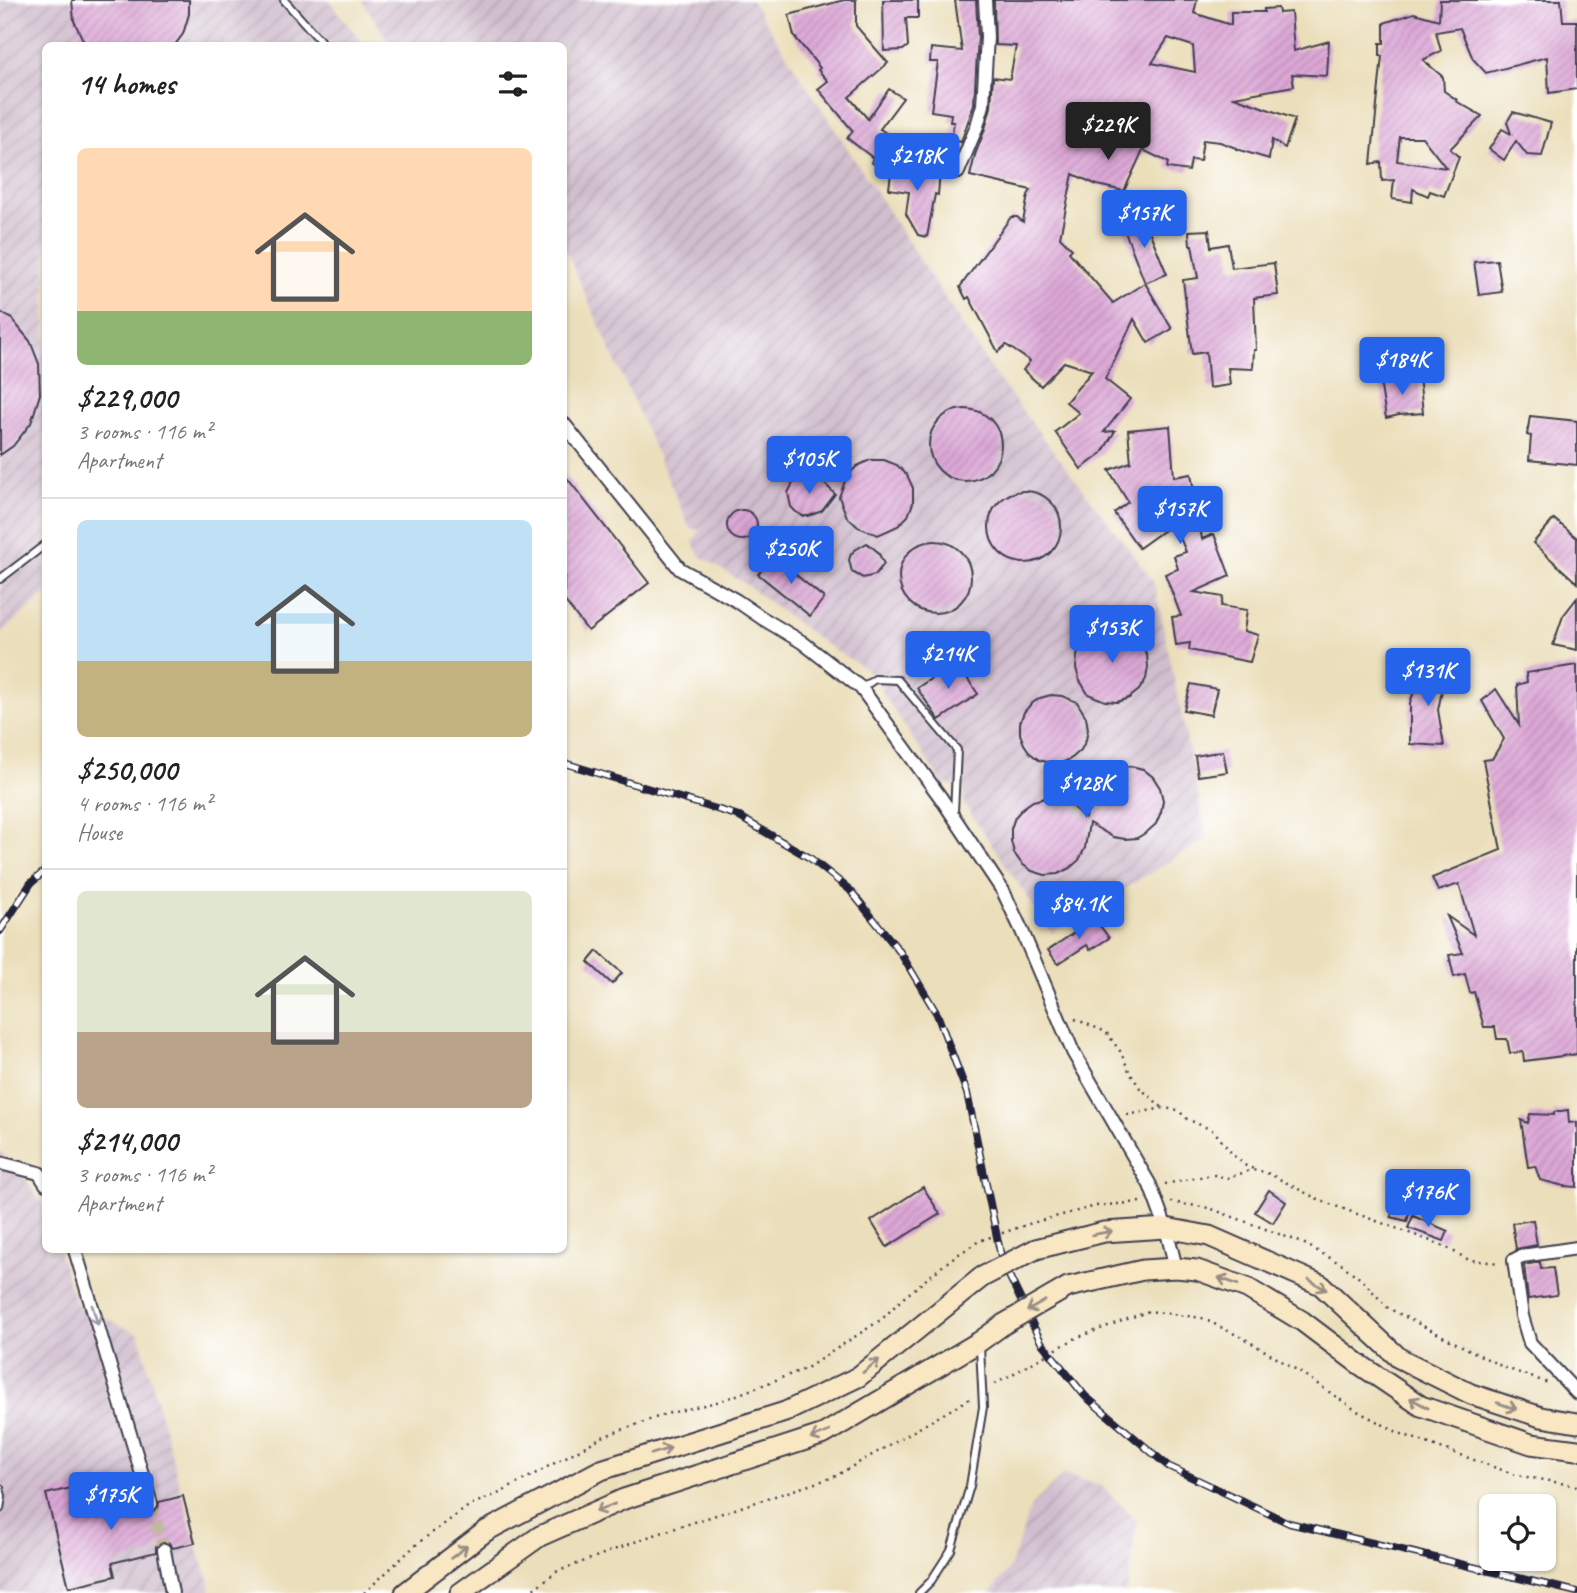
<!DOCTYPE html>
<html lang="en">
<head>
<meta charset="utf-8">
<style>
  :root { --surface:#fff; --page:#f6f6f6; --text:#222; --muted:#767676; --line:#e0e0e0; --accent:#2563eb }
  body { margin:0; font-family:Caveat,sans-serif; background:var(--page); color:var(--text); height:100vh; display:flex; flex-direction:column; font-size:26px; white-space:nowrap }
  * { box-sizing:border-box; margin:0 }
  p { font-size:23px; color:var(--muted) }
  .icon { flex:none; width:38px; height:38px; fill:none; stroke:currentColor; stroke-width:2; stroke-linecap:round; stroke-linejoin:round }
  .map { position:relative; flex:1; overflow:hidden }
  .sheet { position:absolute; left:42px; top:42px; width:525px; height:1211px; display:flex; flex-direction:column; background:var(--surface); border-radius:10px; box-shadow:0 2px 5px #0004 }
  .sheet>* { flex:none }
  .tools { position:absolute; left:1479px; top:1494px; display:grid; gap:14px }
  .tools a { display:grid; place-items:center; width:77px; height:77px; border-radius:10px; background:var(--surface); box-shadow:0 2px 5px #0004; font-size:35px }
  .price { position:absolute; translate:-50% -60px; padding:0 16px; border-radius:7px; background:var(--accent); color:#fff; font-size:23px; line-height:46px; filter:drop-shadow(0 2px 4px #0008) }
  .price::after { content:''; position:absolute; left:50%; top:42px; width:21px; height:16px; margin-left:-10px; background:inherit; clip-path:polygon(0 0,100% 0,50% 100%) }
  .price.on { background:#222; color:#fff }
  ul { padding:0; list-style:none }
  li { display:grid; align-content:center; gap:14px; height:371px; padding:0 35px }
  li+li { border-top:2px solid var(--line) }
  li span { display:grid; place-items:center; height:217px; border-radius:10px; color:#555 }
  li>.icon { margin-inline-start:auto }
  span .icon { width:126px; height:126px; fill:#fffc; stroke-width:1 }
  li b { font-size:30px }
  h2 { display:flex; justify-content:space-between; align-items:center; height:84px; padding:0 35px; font-size:30px }
  .map>svg:first-child { display:block }
  .industrial { fill:url(#industrial-furrows) }
  .building { fill:url(#building-hatch); fill-rule:evenodd }
  .lines { fill:none; stroke-linecap:round; stroke-linejoin:round }
  .street-tunnel { stroke:#c3b8a1; stroke-width:12; stroke-dasharray:12 6; stroke-linecap:butt }
  .lane-casing { stroke:#403e4e; stroke-width:10 }
  .street-casing { stroke:#403e4e; stroke-width:16 }
  .secondary-casing { stroke:#403e4e; stroke-width:23 }
  .path { stroke:#403e4e; stroke-width:2.5; stroke-dasharray:2 5; stroke-linecap:butt }
  .lane { stroke:#fff; stroke-width:6 }
  .street { stroke:#fff; stroke-width:12 }
  .secondary { stroke:#f9e7c3; stroke-width:19 }
  .rail-casing { stroke:#22223b; stroke-width:8 }
  .rail { stroke:#fff; stroke-width:5; stroke-dasharray:16; stroke-linecap:butt }
  .secondary-bridge-casing { stroke:#403e4e; stroke-width:23; stroke-linecap:butt }
  .secondary-bridge { stroke:#f9e7c3; stroke-width:19 }
  .oneway { stroke:#988e86 }
  .oneway2 { stroke:#9c9ca7 }
</style>
</head>
<body>
<div class="map">
<svg width="1577" height="1593" viewBox="0 0 1577 1593">
  <defs>
    <pattern id="industrial-furrows" width="10" height="10" patternUnits="userSpaceOnUse" patternTransform="scale(1.75)"><rect width="10" height="10" fill="#d0bdcd"/><path d="M-1 1l2-2M0 10L10 0M9 11l2-2" fill="none" stroke="#b2a2b1"/></pattern>
    <pattern id="building-hatch" width="6" height="6" patternUnits="userSpaceOnUse" patternTransform="scale(1.75)"><rect width="6" height="6" fill="#dca7d6"/><path d="M-1 1l2-2M0 6l6-6M5 7l2-2" fill="none" stroke="#bc8fb9"/></pattern>
  </defs>
  <rect width="100%" height="100%" fill="#fff"/>
  <filter id="ink" filterUnits="userSpaceOnUse"><feTurbulence type="fractalNoise" baseFrequency=".0143" numOctaves="2"/><feDisplacementMap in="SourceGraphic" scale="14" xChannelSelector="R" yChannelSelector="G"/><feConvolveMatrix kernelMatrix="1 2 1 2 8 2 1 2 1" color-interpolation-filters="sRGB"/></filter>
  <filter id="wash" filterUnits="userSpaceOnUse"><feTurbulence type="fractalNoise" baseFrequency=".00686" numOctaves="4" result="noise"/><feDisplacementMap in="SourceGraphic" scale="28" xChannelSelector="R" yChannelSelector="G"/><feGaussianBlur stdDeviation="1.57" result="paint"/><feColorMatrix in="noise" values="0 0 0 0 0 0 0 0 0 0 0 0 0 0 0 0 0 1.4 0 .05"/><feComposite in="paint" operator="in"/></filter>
  <g filter="url(#wash)">
    <rect width="100%" height="100%" fill="#ebdeba"/>
    <g class="industrial">
      <path d="M 0,0 L 329,0 L 364,45 L 46,46 L 45,595 L 0,634 Z"/>
      <path d="M 362,0 L 751,0 L 992,371 L 1154,582 L 1207,838 L 1052,933 L 964,804 L 963,787 L 943,784 L 883,694 L 882,688 L 865,668 L 825,644 L 744,583 L 699,555 L 693,542 L 700,530 L 690,528 L 564,246 L 564,46 L 391,45 Z"/>
      <path d="M 0,1151 L 25,1179 L 45,1208 L 46,1250 L 58,1250 L 76,1304 L 139,1334 L 195,1543 L 210,1583 L 210,1593 L 0,1593 Z"/>
      <path d="M 1064,1474 L 1101,1486 L 1137,1520 L 1127,1593 L 990,1593 L 1010,1568 L 1031,1506 Z"/>
    </g>
    <g id="blocks">
      <g class="building">
        <path d="M 72,0 L 189,0 L 189,14 L 183,34 L 174,46 L 88,46 L 83,40 L 74,21 Z"/>
        <path d="M 844,0 L 856,0 L 856,26 L 888,63 L 849,97 L 868,119 L 889,89 L 903,98 L 880,129 L 900,142 L 883,169 L 871,162 L 873,158 L 847,138 L 853,131 L 818,89 L 828,81 L 818,70 L 820,68 L 794,36 L 789,15 Z"/>
        <path d="M 883,0 L 918,0 L 918,18 L 906,18 L 908,46 L 903,50 L 884,51 Z"/>
        <path d="M 955,0 L 976,0 L 978,37 L 974,104 L 961,142 L 951,140 L 954,122 L 950,122 L 951,114 L 931,111 L 938,62 L 930,62 L 931,48 L 962,51 Z"/>
        <path d="M 994,0 L 1197,0 L 1194,13 L 1231,25 L 1231,12 L 1264,12 L 1264,9 L 1278,8 L 1279,13 L 1291,12 L 1294,51 L 1329,41 L 1327,76 L 1292,74 L 1294,86 L 1234,97 L 1295,119 L 1285,148 L 1272,140 L 1269,159 L 1236,149 L 1236,148 L 1220,142 L 1203,140 L 1200,161 L 1191,160 L 1189,171 L 1167,168 L 1168,162 L 1143,150 L 1124,191 L 1097,185 L 1073,174 L 1060,237 L 1072,249 L 1069,252 L 1113,303 L 1145,283 L 1172,329 L 1148,343 L 1134,319 L 1105,379 L 1130,399 L 1104,432 L 1115,431 L 1102,453 L 1081,469 L 1055,432 L 1079,413 L 1066,402 L 1092,371 L 1064,362 L 1041,386 L 1023,370 L 1030,361 L 1006,345 L 998,352 L 969,297 L 966,299 L 960,287 L 1011,217 L 1017,217 L 1023,222 L 1028,195 L 1031,190 L 970,176 L 975,155 L 985,129 L 991,107 L 993,77 L 1010,79 L 1016,46 L 995,45 ZM 1168,38 L 1193,46 L 1195,72 L 1152,63 Z"/>
        <path d="M 1440,0 L 1561,0 L 1563,21 L 1577,21 L 1577,89 L 1549,93 L 1547,57 L 1486,73 L 1473,59 L 1460,28 L 1436,32 L 1441,51 L 1423,60 L 1443,77 L 1444,91 L 1457,100 L 1456,101 L 1482,116 L 1450,149 L 1459,157 L 1444,196 L 1430,191 L 1428,196 L 1413,189 L 1412,202 L 1392,199 L 1394,180 L 1382,181 L 1381,162 L 1371,164 L 1382,56 L 1380,56 L 1380,43 L 1384,43 L 1384,23 L 1414,13 L 1439,20 ZM 1400,137 L 1422,137 L 1446,168 L 1397,161 Z"/>
        <path d="M 1513,112 L 1551,123 L 1542,156 L 1527,155 L 1516,141 L 1504,160 L 1489,149 L 1502,129 L 1511,134 L 1507,122 Z"/>
        <path d="M 892,165 L 940,170 L 938,195 L 935,194 L 927,237 L 918,235 L 906,214 L 909,192 L 889,189 Z"/>
        <path d="M 1144,219 L 1167,274 L 1145,283 L 1121,221 Z"/>
        <path d="M 1209,230 L 1211,247 L 1228,244 L 1232,268 L 1274,263 L 1278,295 L 1254,298 L 1256,350 L 1254,350 L 1253,369 L 1228,368 L 1230,385 L 1209,388 L 1206,352 L 1192,354 L 1183,280 L 1198,278 L 1192,245 L 1190,245 L 1189,231 Z"/>
        <path d="M 1497,260 L 1502,292 L 1479,295 L 1474,262 Z"/>
        <path d="M 0,312 L 11,318 L 30,341 L 39,364 L 40,394 L 31,423 L 13,446 L 0,455 Z"/>
        <path d="M 1419,376 L 1423,413 L 1399,415 L 1386,418 L 1380,381 Z"/>
        <circle cx="965" cy="445" r="36"/>
        <path d="M 1530,416 L 1577,421 L 1577,465 L 1529,460 L 1531,436 L 1527,435 Z"/>
        <path d="M 1170,426 L 1174,477 L 1191,474 L 1202,539 L 1214,534 L 1230,576 L 1194,592 L 1223,597 L 1221,606 L 1247,610 L 1244,631 L 1258,635 L 1250,662 L 1189,650 L 1190,643 L 1176,645 L 1172,617 L 1181,616 L 1165,574 L 1178,569 L 1174,556 L 1186,552 L 1174,523 L 1139,548 L 1114,513 L 1128,502 L 1109,470 L 1131,462 L 1128,430 Z"/>
        <path d="M 870,460 L 884,460 L 897,465 L 907,475 L 913,488 L 913,503 L 908,516 L 898,526 L 878,535 L 858,527 L 847,517 L 839,497 L 847,476 L 857,466 Z"/>
        <path d="M 564,474 L 649,583 L 588,631 L 564,600 Z"/>
        <path d="M 807,475 L 814,476 L 820,479 L 835,494 L 822,511 L 809,516 L 803,516 L 796,512 L 791,507 L 788,493 L 794,481 Z"/>
        <circle cx="1025" cy="527" r="36"/>
        <circle cx="742" cy="525" r="15"/>
        <path d="M 1554,519 L 1577,538 L 1577,583 L 1533,543 Z"/>
        <circle cx="935" cy="577" r="36"/>
        <path d="M 867,543 L 878,552 L 884,564 L 875,575 L 863,578 L 852,572 L 849,560 L 851,554 L 855,550 Z"/>
        <path d="M 773,556 L 824,598 L 810,616 L 758,574 Z"/>
        <path d="M 1577,598 L 1577,650 L 1553,645 L 1563,616 Z"/>
        <path d="M 1111,629 L 1122,630 L 1133,635 L 1141,644 L 1147,655 L 1148,667 L 1146,679 L 1139,690 L 1129,698 L 1117,702 L 1105,701 L 1088,694 L 1079,679 L 1076,668 L 1077,656 L 1081,646 L 1089,637 L 1099,631 Z"/>
        <path d="M 1437,657 L 1450,664 L 1439,689 L 1442,690 L 1438,710 L 1444,746 L 1410,744 L 1410,703 L 1418,680 L 1424,682 Z"/>
        <path d="M 956,662 L 978,694 L 939,720 L 917,688 Z"/>
        <path d="M 1577,665 L 1577,1054 L 1524,1061 L 1523,1052 L 1510,1053 L 1507,1039 L 1497,1039 L 1495,1027 L 1484,1027 L 1474,992 L 1470,993 L 1465,974 L 1454,977 L 1449,955 L 1463,953 L 1447,916 L 1474,935 L 1459,884 L 1438,891 L 1432,878 L 1501,850 L 1483,760 L 1492,759 L 1504,739 L 1482,701 L 1496,689 L 1519,725 L 1517,685 L 1527,682 L 1526,673 Z"/>
        <path d="M 1191,684 L 1217,689 L 1211,715 L 1184,710 Z"/>
        <path d="M 1051,695 L 1062,696 L 1077,702 L 1086,717 L 1088,729 L 1086,740 L 1081,750 L 1072,758 L 1062,763 L 1050,763 L 1039,760 L 1030,753 L 1024,744 L 1020,734 L 1020,723 L 1024,712 L 1031,704 L 1040,698 Z"/>
        <path d="M 1223,751 L 1227,772 L 1198,776 L 1195,756 Z"/>
        <path d="M 1119,766 L 1131,766 L 1143,769 L 1153,777 L 1160,788 L 1163,800 L 1161,812 L 1156,824 L 1147,832 L 1137,838 L 1125,839 L 1113,837 L 1089,823 L 1085,848 L 1079,860 L 1070,868 L 1058,874 L 1045,875 L 1032,871 L 1022,864 L 1014,853 L 1011,841 L 1011,829 L 1015,817 L 1023,808 L 1033,801 L 1045,798 L 1057,799 L 1068,803 L 1085,818 L 1092,788 L 1098,778 L 1107,771 Z"/>
        <path d="M 1095,919 L 1109,938 L 1090,950 L 1087,945 L 1058,964 L 1048,950 Z"/>
        <path d="M 597,951 L 622,973 L 612,984 L 588,962 Z"/>
        <path d="M 1568,1110 L 1569,1123 L 1577,1122 L 1577,1187 L 1564,1186 L 1540,1180 L 1535,1166 L 1528,1167 L 1521,1120 L 1528,1123 L 1530,1114 L 1554,1115 L 1554,1112 Z"/>
        <path d="M 923,1187 L 940,1214 L 887,1247 L 871,1221 Z"/>
        <path d="M 1269,1190 L 1286,1202 L 1273,1223 L 1255,1212 Z"/>
        <path d="M 1396,1196 L 1413,1200 L 1407,1221 L 1391,1217 Z"/>
        <path d="M 1413,1216 L 1448,1231 L 1444,1241 L 1408,1228 Z"/>
        <path d="M 1533,1220 L 1537,1245 L 1516,1249 L 1512,1223 Z"/>
        <path d="M 1540,1262 L 1541,1269 L 1553,1268 L 1557,1295 L 1528,1299 L 1524,1265 Z"/>
        <path d="M 92,1483 L 101,1516 L 142,1506 L 146,1511 L 153,1512 L 158,1509 L 159,1502 L 183,1496 L 195,1543 L 173,1548 L 168,1542 L 162,1542 L 156,1546 L 156,1552 L 112,1563 L 115,1576 L 69,1587 L 46,1494 Z"/>
      </g>
    </g>
  </g>
  <g filter="url(#ink)">
    <use href="#blocks" fill-opacity="0" stroke="#403e4e" stroke-width="2"/>
    <g class="lines">
      <path class="street-tunnel" d="M 151,1504 L 164,1550"/>
      <g class="lane-casing">
        <g id="lane">
          <path d="M 284,0 L 325,46"/>
          <path d="M 0,579 L 46,544"/>
          <path d="M 862,688 L 875,679 L 898,680 L 957,750 L 954,812"/>
          <path d="M 0,1488 L 2,1496 L 0,1509"/>
          <path d="M 919,1593 L 931,1581 L 951,1550 L 970,1486 L 983,1407 L 980,1347"/>
        </g>
      </g>
      <g class="street-casing">
        <g id="street">
          <path d="M 958,172 L 977,126 L 983,105 L 987,37 L 985,0"/>
          <path d="M 564,424 L 680,569 L 737,601 L 762,618 L 802,642 L 861,688 L 941,798 L 1003,891 L 1022,931 L 1073,1052 L 1150,1185 L 1166,1228 L 1176,1268"/>
          <path d="M 0,1163 L 39,1173 L 46,1184"/>
          <path d="M 1577,1248 L 1522,1256 L 1514,1260 L 1522,1316 L 1530,1343 L 1577,1393"/>
          <path d="M 75,1250 L 151,1504"/>
          <path d="M 164,1550 L 172,1593"/>
        </g>
      </g>
      <g class="secondary-casing">
        <g id="secondary">
          <path d="M 1036,1249 L 1104,1232 L 1166,1228 L 1209,1236 L 1321,1285 L 1399,1358 L 1471,1394 L 1541,1417 L 1577,1423"/>
          <path d="M 1068,1287 L 1143,1270 L 1176,1268 L 1197,1270 L 1247,1288 L 1302,1321 L 1359,1364 L 1421,1406 L 1531,1444 L 1577,1450"/>
          <path d="M 405,1593 L 486,1531 L 601,1470 L 785,1412 L 858,1377 L 982,1277"/>
          <path d="M 460,1593 L 540,1536 L 624,1499 L 824,1434 L 979,1342 L 1004,1324"/>
        </g>
      </g>
      <g class="path">
        <path d="M 1075,1019 L 1106,1032 L 1120,1051 L 1130,1073 L 1140,1088 L 1163,1108"/>
        <path d="M 1127,1115 L 1163,1108 L 1178,1110 L 1187,1119 L 1214,1131 L 1233,1155 L 1246,1166 L 1254,1169"/>
        <path d="M 1165,1184 L 1205,1176 L 1215,1175 L 1228,1178 L 1251,1170 L 1260,1171 L 1270,1174 L 1319,1200 L 1442,1245 L 1469,1260 L 1500,1263"/>
        <path d="M 1171,1202 L 1209,1208 L 1303,1243 L 1341,1264 L 1362,1280 L 1388,1308 L 1503,1367 L 1548,1383"/>
        <path d="M 995,1384 L 1076,1338 L 1149,1311 L 1202,1318 L 1245,1339 L 1300,1372 L 1357,1411 L 1399,1433 L 1516,1475 L 1577,1486"/>
        <path d="M 364,1593 L 418,1543 L 470,1505 L 500,1493 L 602,1437 L 666,1414 L 721,1401 L 807,1368 L 882,1319 L 902,1299 L 951,1259 L 979,1241 L 1032,1223 L 1096,1206 L 1140,1202"/>
        <path d="M 528,1593 L 556,1572 L 645,1538 L 834,1477 L 971,1398"/>
      </g>
      <use href="#lane" class="lane"/>
      <use href="#street" class="street"/>
      <use href="#secondary" class="secondary"/>
      <g class="rail-casing">
        <g id="rail">
          <path d="M 564,763 L 736,815 L 810,858 L 850,890 L 900,952 L 937,1014 L 967,1093 L 1002,1261 L 1041,1342 L 1085,1396 L 1168,1466 L 1289,1523 L 1577,1592"/>
          <path d="M 0,931 L 31,883 L 46,870"/>
        </g>
      </g>
      <use href="#rail" class="rail"/>
      <g class="secondary-bridge-casing">
        <g id="secondary-bridge">
          <path d="M 982,1277 L 1036,1249"/>
          <path d="M 1004,1324 L 1068,1287"/>
        </g>
      </g>
      <use href="#secondary-bridge" class="secondary-bridge"/>
    </g>
    <defs><path id="oneway-shaft" d="M-6 0H5M1.5-3L5.5 0L1.5 3" fill="none" stroke-width="1.6" stroke-linecap="round" stroke-linejoin="round" transform="scale(1.75)"/></defs>
    <g class="oneway">
      <use href="#oneway-shaft" transform="translate(1102 1233) rotate(-10)"/>
      <use href="#oneway-shaft" transform="translate(1228 1281) rotate(-160)"/>
      <use href="#oneway-shaft" transform="translate(1318 1285) rotate(31)"/>
      <use href="#oneway-shaft" transform="translate(1036 1306) rotate(150)"/>
      <use href="#oneway-shaft" transform="translate(871 1366) rotate(-39)"/>
      <use href="#oneway-shaft" transform="translate(1419 1403) rotate(-151)"/>
      <use href="#oneway-shaft" transform="translate(1507 1406) rotate(19)"/>
      <use href="#oneway-shaft" transform="translate(820 1435) rotate(158)"/>
      <use href="#oneway-shaft" transform="translate(661 1451) rotate(-18)"/>
      <use href="#oneway-shaft" transform="translate(605 1508) rotate(157)"/>
      <use href="#oneway-shaft" transform="translate(459 1552) rotate(-37)"/>
    </g>
    <use class="oneway2" href="#oneway-shaft" transform="translate(95 1315) rotate(73)"/>
  </g>
</svg>
<div class="tools">
<a><svg class="icon" aria-label="locate" viewBox="0 0 24 24"><circle cx="12" cy="12" r="6"/><path d="M12 2v4M12 18v4M2 12h4M18 12h4"/></svg></a>
</div>
<b class="price on" style="left:1108px;top:162px">$229K</b>
<b class="price" style="left:917px;top:193px">$218K</b>
<b class="price" style="left:1144px;top:250px">$157K</b>
<b class="price" style="left:1402px;top:397px">$184K</b>
<b class="price" style="left:809px;top:496px">$105K</b>
<b class="price" style="left:1180px;top:546px">$157K</b>
<b class="price" style="left:791px;top:586px">$250K</b>
<b class="price" style="left:1112px;top:665px">$153K</b>
<b class="price" style="left:948px;top:691px">$214K</b>
<b class="price" style="left:1428px;top:708px">$131K</b>
<b class="price" style="left:1086px;top:820px">$128K</b>
<b class="price" style="left:1079px;top:941px">$84.1K</b>
<b class="price" style="left:1428px;top:1229px">$176K</b>
<b class="price" style="left:111px;top:1532px">$175K</b>
<section class="sheet">
<h2>14 homes<svg class="icon" aria-label="filters" viewBox="0 0 24 24"><path d="M4 7h16M4 17h16"/><circle cx="9" cy="7" r="2"/><circle cx="15" cy="17" r="2"/></svg></h2>
<ul>
<li><span style="background:linear-gradient(#ffd9b3 75%,#8fb573 0)"><svg class="icon" aria-label="home" viewBox="0 0 24 24"><path d="M3 11l9-7 9 7M6 9v11h12V9"/></svg></span><div><b>$229,000</b><p>3 rooms · 116 m²</p><p>Apartment</p></div></li>
<li><span style="background:linear-gradient(#bfe0f5 65%,#c2b280 0)"><svg class="icon" aria-label="home" viewBox="0 0 24 24"><path d="M3 11l9-7 9 7M6 9v11h12V9"/></svg></span><div><b>$250,000</b><p>4 rooms · 116 m²</p><p>House</p></div></li>
<li><span style="background:linear-gradient(#dfe7d0 65%,#b9a48a 0)"><svg class="icon" aria-label="home" viewBox="0 0 24 24"><path d="M3 11l9-7 9 7M6 9v11h12V9"/></svg></span><div><b>$214,000</b><p>3 rooms · 116 m²</p><p>Apartment</p></div></li>
</ul>
</section>
</div>
</body>
</html>
